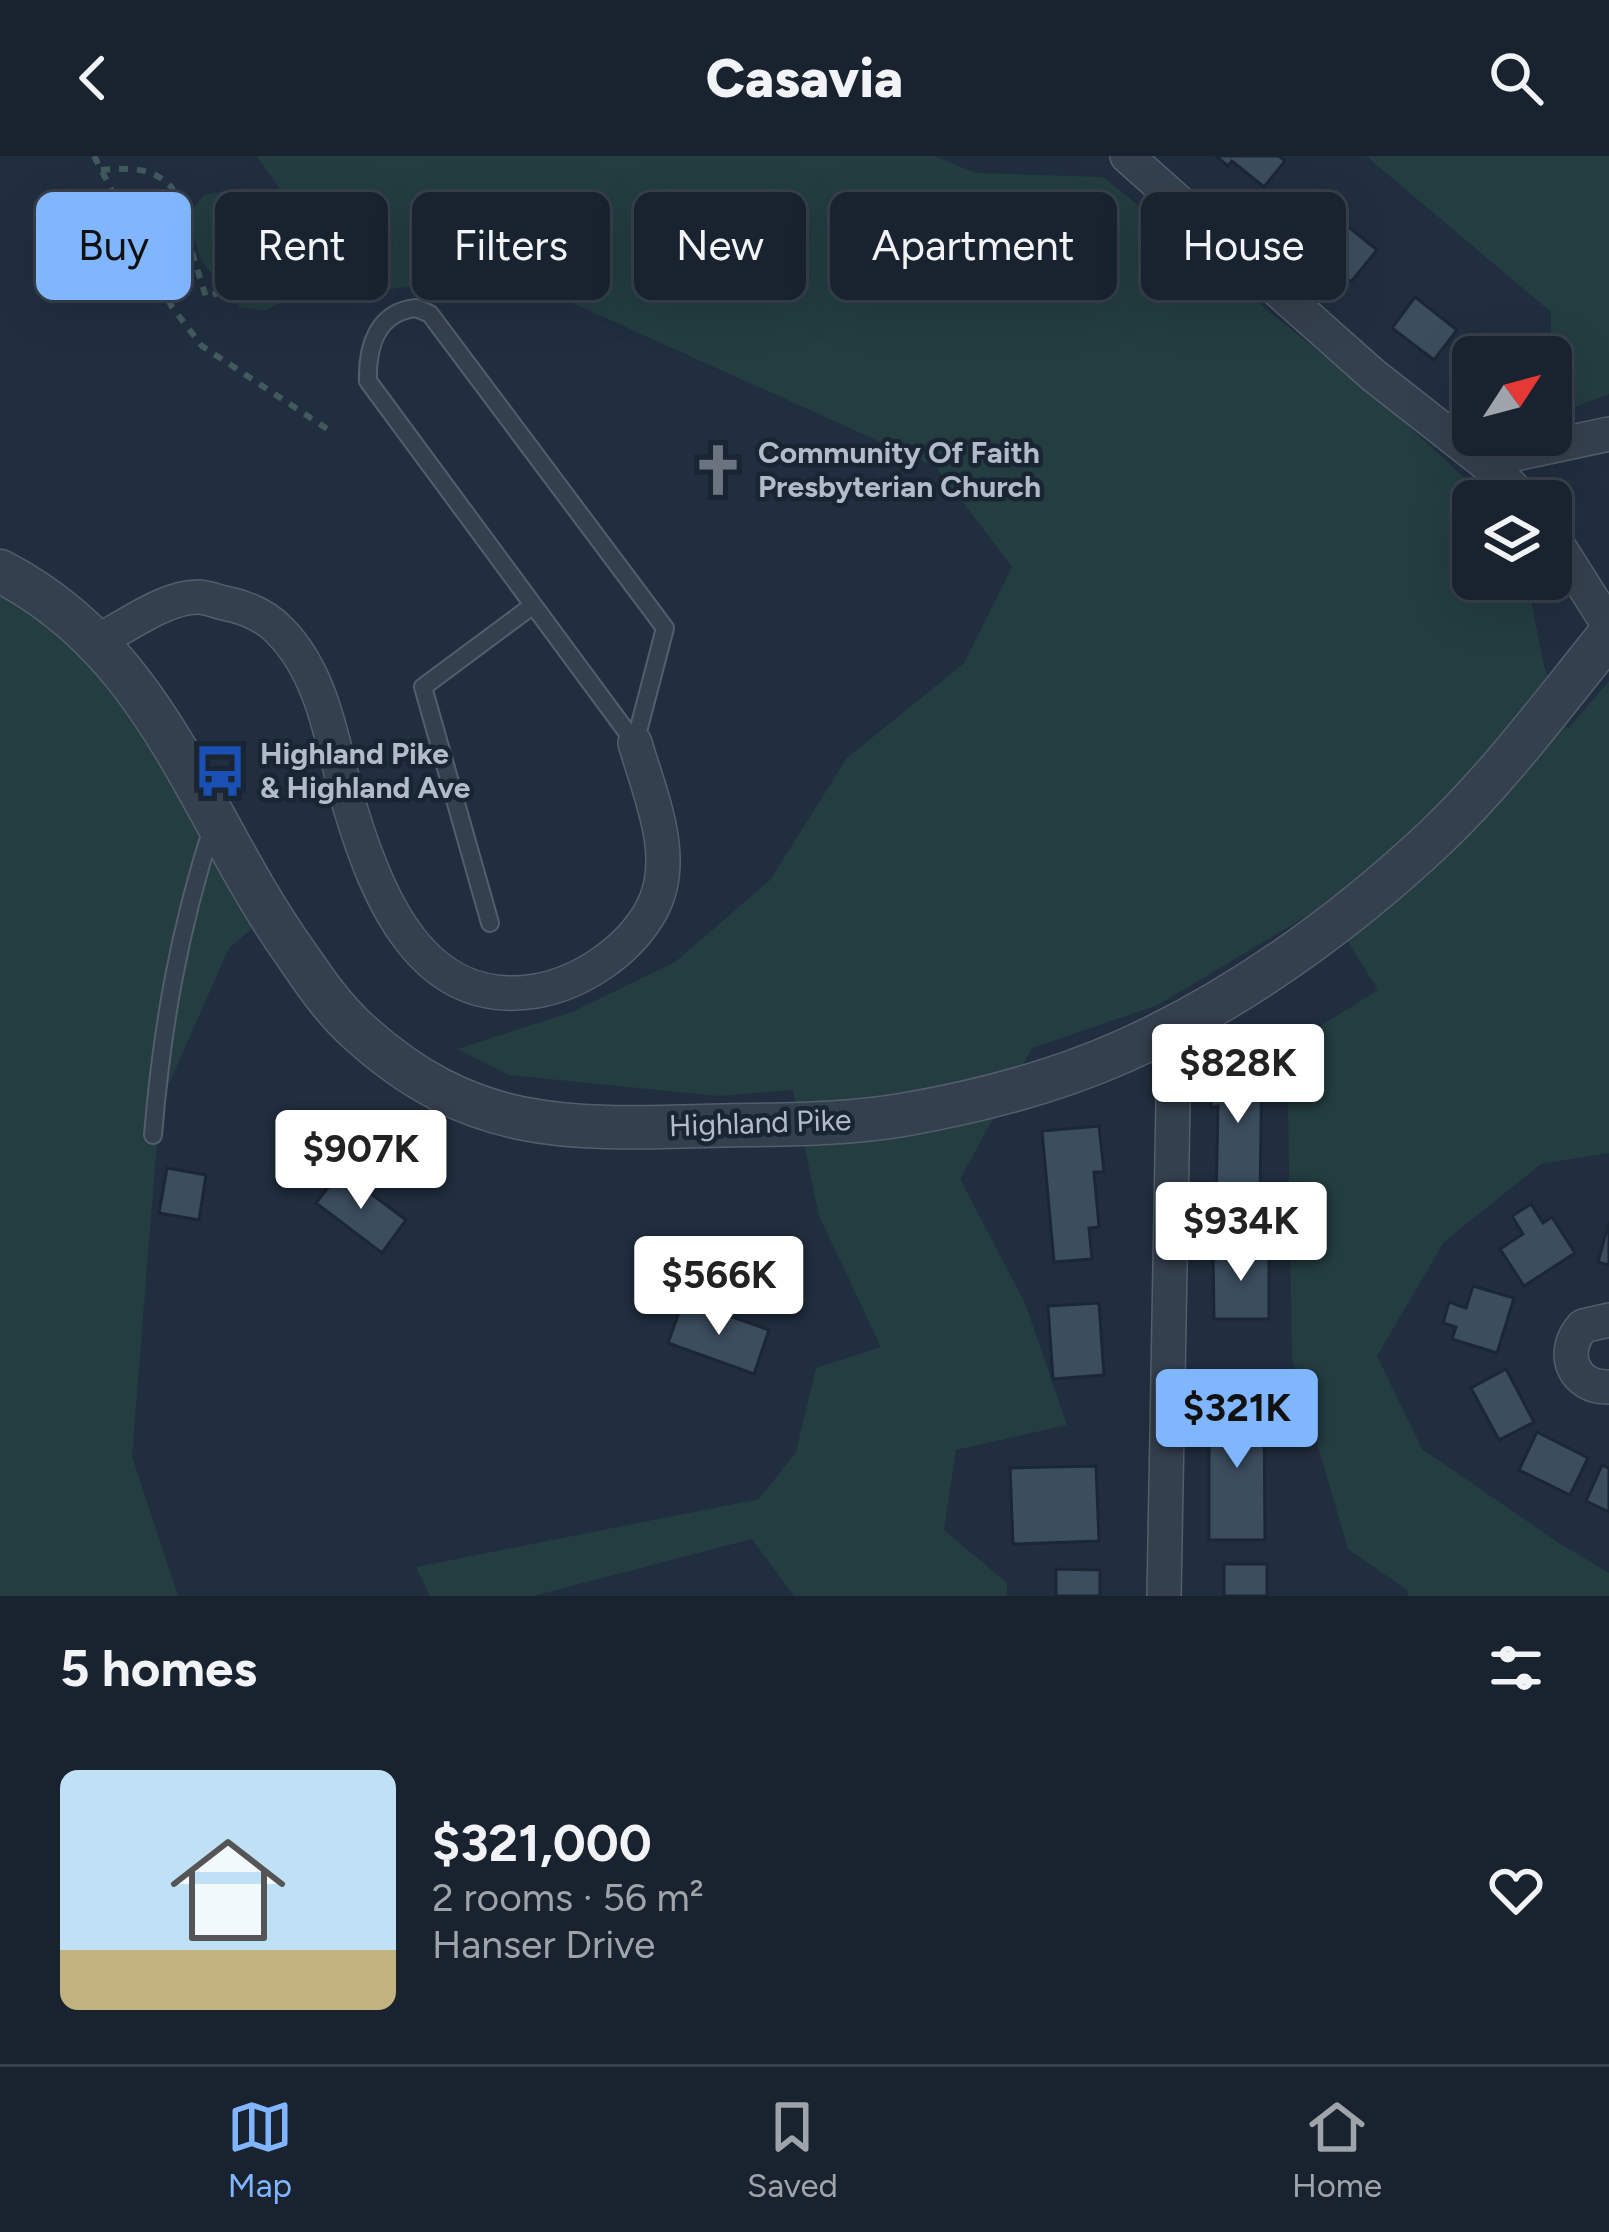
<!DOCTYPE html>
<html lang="en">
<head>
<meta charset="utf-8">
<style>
  :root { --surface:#19222f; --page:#262f3b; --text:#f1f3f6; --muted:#9fa4aa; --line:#373f4b; --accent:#80b5ff }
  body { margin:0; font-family:Figtree,sans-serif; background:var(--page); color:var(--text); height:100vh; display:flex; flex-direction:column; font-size:45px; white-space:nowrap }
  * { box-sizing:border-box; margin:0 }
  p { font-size:39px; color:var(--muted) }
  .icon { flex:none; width:66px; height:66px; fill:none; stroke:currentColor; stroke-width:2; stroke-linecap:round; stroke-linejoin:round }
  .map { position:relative; height:1440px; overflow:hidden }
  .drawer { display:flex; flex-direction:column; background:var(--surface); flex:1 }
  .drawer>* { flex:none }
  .top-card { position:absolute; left:36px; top:36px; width:1539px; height:108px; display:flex; gap:24px }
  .needle { width:78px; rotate:54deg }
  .controls { position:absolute; left:1452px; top:180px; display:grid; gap:24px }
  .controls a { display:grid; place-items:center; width:120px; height:120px; border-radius:18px; background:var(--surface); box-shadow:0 12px 48px #0002,0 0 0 3px var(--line); font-size:60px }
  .price { position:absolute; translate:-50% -102px; padding:0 27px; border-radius:12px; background:#fff; color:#222; font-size:39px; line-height:78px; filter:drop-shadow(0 3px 6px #0008) }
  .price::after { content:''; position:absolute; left:50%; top:72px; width:36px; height:27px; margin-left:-18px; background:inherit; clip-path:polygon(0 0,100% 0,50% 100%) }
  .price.active { background:var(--accent); color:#111 }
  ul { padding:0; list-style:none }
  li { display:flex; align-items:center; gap:36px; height:300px; padding:0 60px }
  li+li { border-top:3px solid var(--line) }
  li span { display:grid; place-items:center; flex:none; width:336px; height:240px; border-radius:18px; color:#555 }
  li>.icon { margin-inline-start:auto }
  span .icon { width:144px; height:144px; fill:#fffc; stroke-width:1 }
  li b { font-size:51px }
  h2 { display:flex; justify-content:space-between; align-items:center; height:144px; padding:0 60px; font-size:51px }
  .tag { padding:0 42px; border-radius:18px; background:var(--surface); box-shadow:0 12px 48px #0002,0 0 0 3px var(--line); font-size:42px; line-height:108px }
  .tag.active { background:var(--accent); color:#111 }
  header { display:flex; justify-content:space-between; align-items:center; height:156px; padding:0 60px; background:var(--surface); font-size:54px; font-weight:800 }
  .dock { display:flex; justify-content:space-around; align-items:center; height:168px; border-top:3px solid var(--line); background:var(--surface); font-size:33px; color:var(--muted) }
  .dock a { display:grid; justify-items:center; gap:6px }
  .dock .active { color:var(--accent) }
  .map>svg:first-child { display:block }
  .green { fill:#233d40 }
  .building { fill:#3c4d5e; stroke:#1c2735; stroke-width:3 }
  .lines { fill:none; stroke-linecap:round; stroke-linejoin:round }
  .service-casing { stroke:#535e6c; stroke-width:20 }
  .minor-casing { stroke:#535e6c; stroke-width:36 }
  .tertiary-casing { stroke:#535e6c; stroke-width:45 }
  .path { stroke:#415a5d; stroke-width:6; stroke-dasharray:9 9; stroke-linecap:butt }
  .service { stroke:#35404e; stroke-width:16 }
  .minor { stroke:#35404e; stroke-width:33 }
  .tertiary { stroke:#35404e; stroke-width:42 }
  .labels { text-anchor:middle; stroke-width:9; stroke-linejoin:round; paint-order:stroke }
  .poi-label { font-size:30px; font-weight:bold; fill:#b1bbca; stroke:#1a2533; text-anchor:start }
  .street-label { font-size:30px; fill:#b1bbca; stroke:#1a2533 }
</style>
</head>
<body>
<header><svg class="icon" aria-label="back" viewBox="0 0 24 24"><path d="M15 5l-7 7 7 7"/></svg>Casavia<svg class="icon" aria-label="search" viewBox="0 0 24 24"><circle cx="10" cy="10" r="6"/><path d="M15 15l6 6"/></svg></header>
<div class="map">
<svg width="1609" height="1440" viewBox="0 0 1609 1440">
  <rect width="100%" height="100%" fill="#212e3f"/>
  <g class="green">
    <path d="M 257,0 L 934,0 L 976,17 L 1103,21 L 1393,256 L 1490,345 L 1473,345 L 1473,423 L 1527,423 L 1544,510 L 1568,573 L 1609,525 L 1609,997 L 1541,1008 L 1444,1086 L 1377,1200 L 1422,1293 L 1559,1387 L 1609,1417 L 1609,1440 L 1408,1440 L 1407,1434 L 1348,1393 L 1292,1202 L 1287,891 L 1378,834 L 1325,749 L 1158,849 L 1032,892 L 960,1023 L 1025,1147 L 1067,1269 L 956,1294 L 944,1374 L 1007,1427 L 1007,1440 L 794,1440 L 752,1383 L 533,1440 L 430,1440 L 416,1411 L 759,1343 L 796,1296 L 816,1212 L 881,1191 L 819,1060 L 793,934 L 718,940 L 509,919 L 457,893 L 572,856 L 675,806 L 770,724 L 847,602 L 964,507 L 1012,411 L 936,311 L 508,118 L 352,138 Z"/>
    <path d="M 1366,0 L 1609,0 L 1609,238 L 1551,260 L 1551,156 Z"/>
    <path d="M 231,34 C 290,62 291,78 291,141 L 265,155 L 240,151 L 201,105 L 188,58 L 204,39 Z"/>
    <path d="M 0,415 L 98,485 L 268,759 L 229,792 L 160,948 L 132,1300 L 178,1440 L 0,1440 Z"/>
  </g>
  <g class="building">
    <path d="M 1216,0 L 1279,0 L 1285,5 L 1264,31 L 1232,5 L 1228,10 Z"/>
    <path d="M 1330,56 L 1377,94 L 1351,126 L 1304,88 Z"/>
    <path d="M 1415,141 L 1457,174 L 1434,204 L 1392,172 Z"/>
    <path d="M 1212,900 L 1262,901 L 1260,1045 L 1216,1044 L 1218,950 L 1211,952 Z"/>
    <path d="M 1099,970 L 1104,1016 L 1094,1016 L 1099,1071 L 1089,1072 L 1092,1103 L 1054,1106 L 1042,975 Z"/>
    <path d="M 167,1012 L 206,1019 L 199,1064 L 159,1057 Z"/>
    <path d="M 341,1015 L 406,1064 L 382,1097 L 316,1047 Z"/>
    <path d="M 1531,1048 L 1543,1067 L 1552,1061 L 1575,1097 L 1524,1130 L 1500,1093 L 1523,1078 L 1512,1060 Z"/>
    <path d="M 1609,1066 L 1609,1109 L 1598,1106 Z"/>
    <path d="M 1269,1092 L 1269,1163 L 1214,1163 L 1213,1093 Z"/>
    <path d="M 1473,1130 L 1514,1142 L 1497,1197 L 1452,1183 L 1456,1171 L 1443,1167 L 1449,1146 L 1466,1152 Z"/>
    <path d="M 1099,1147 L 1104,1219 L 1053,1223 L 1048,1150 Z"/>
    <path d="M 682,1148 L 708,1157 L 710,1153 L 769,1174 L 754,1218 L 668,1187 Z"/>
    <path d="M 1506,1213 L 1534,1266 L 1499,1284 L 1471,1232 Z"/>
    <path d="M 1209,1245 L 1264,1245 L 1265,1384 L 1209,1384 Z"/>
    <path d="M 1537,1276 L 1588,1302 L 1570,1339 L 1519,1314 Z"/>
    <path d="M 1602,1309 L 1609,1312 L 1609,1356 L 1586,1345 Z"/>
    <path d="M 1096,1310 L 1099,1385 L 1013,1388 L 1010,1312 Z"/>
    <rect x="1224" y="1408" width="43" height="32"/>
    <path d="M 1056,1413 L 1100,1414 L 1100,1440 L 1056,1440 Z"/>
  </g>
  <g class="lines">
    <g class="service-casing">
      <g id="service">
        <path d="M 416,152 L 430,158 L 665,472 L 635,587 L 368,225 C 367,191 377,156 416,152 Z"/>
        <path d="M 490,767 L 423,531 L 532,450"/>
        <path d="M 153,979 C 162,870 179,774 213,669"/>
      </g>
    </g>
    <g class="minor-casing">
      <g id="minor">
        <path d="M 1127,0 L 1373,219 L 1498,317 L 1526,345"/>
        <path d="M 1483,305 L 1609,278"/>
        <path d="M 1551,378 L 1609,470"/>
        <path d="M 98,485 C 127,470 165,441 198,441 C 206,441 216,445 224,447 C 245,451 265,459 280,475 C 325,520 333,593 350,651 C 377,742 423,854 536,835 C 582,827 630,794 652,753 C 679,702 650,639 635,587"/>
        <path d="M 1609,1164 L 1583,1170 C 1559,1196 1573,1232 1609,1231"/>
        <path d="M 1164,1440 L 1173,946 L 1167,872"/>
      </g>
    </g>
    <g class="tertiary-casing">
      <path id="tertiary" d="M 0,415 C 160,497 198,661 296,798 C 315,826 334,854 360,877 C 470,976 564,974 704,970 C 771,968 841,970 908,958 C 981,945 1057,925 1124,895 C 1237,845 1346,766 1436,681 C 1500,620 1553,548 1609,479"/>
    </g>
    <g class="path">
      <path d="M 94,0 L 172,151 L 202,190 L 329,274"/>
      <path d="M 101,14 C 128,12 153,10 172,32 L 206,141 L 226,134"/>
    </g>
    <use href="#service" class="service"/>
    <use href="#minor" class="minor"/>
    <use href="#tertiary" class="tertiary"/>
  </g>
  <defs>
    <g id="church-bare" transform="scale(4.14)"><path d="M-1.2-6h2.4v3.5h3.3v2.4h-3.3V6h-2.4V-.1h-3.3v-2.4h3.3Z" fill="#6b7280" stroke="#1a2533" stroke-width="2.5" paint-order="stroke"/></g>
    <g id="bus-bare" transform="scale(4.14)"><path d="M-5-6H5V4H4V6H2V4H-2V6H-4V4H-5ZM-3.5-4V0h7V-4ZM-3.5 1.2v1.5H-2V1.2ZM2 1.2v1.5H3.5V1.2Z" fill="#1a4fb4" stroke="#1a2533" stroke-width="2.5" paint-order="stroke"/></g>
  </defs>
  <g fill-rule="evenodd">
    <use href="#church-bare" x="718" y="314"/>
    <use href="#bus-bare" x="220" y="615"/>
  </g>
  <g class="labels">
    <g class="poi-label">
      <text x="758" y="307">Community Of Faith<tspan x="758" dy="34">Presbyterian Church</tspan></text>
      <text x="260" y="608">Highland Pike<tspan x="260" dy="34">&amp; Highland Ave</tspan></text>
    </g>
    <g class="street-label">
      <text transform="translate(760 967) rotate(-2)" y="10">Highland Pike</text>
    </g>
  </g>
</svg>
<div class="controls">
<a><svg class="needle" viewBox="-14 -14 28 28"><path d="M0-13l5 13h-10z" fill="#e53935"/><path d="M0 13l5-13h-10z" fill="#9fa4aa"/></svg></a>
<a><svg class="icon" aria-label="layers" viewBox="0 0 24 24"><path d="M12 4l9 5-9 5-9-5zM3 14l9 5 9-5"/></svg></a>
</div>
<b class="price" style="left:1238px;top:970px">$828K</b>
<b class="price" style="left:361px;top:1056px">$907K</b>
<b class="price" style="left:1241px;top:1128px">$934K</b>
<b class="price" style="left:719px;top:1182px">$566K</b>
<b class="price active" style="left:1237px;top:1315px">$321K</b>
<div class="top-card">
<a class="tag active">Buy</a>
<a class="tag">Rent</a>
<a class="tag">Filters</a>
<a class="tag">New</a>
<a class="tag">Apartment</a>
<a class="tag">House</a>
</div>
</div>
<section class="drawer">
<h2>5 homes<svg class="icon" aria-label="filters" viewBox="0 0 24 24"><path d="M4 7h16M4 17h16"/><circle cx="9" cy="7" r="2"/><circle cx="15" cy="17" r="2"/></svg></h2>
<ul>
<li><span style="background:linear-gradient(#bfe0f5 75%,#c2b280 0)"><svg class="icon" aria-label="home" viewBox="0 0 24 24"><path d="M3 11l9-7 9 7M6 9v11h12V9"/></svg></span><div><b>$321,000</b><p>2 rooms · 56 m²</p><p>Hanser Drive</p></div><svg class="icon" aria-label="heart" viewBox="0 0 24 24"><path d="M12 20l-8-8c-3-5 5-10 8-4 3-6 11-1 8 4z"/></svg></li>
</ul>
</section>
<nav class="dock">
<a class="active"><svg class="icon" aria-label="map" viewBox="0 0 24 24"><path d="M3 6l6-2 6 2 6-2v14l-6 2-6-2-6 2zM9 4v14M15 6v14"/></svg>Map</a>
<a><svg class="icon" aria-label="saved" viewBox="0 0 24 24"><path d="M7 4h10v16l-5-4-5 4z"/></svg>Saved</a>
<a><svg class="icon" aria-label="home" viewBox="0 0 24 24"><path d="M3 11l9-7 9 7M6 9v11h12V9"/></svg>Home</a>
</nav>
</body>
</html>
